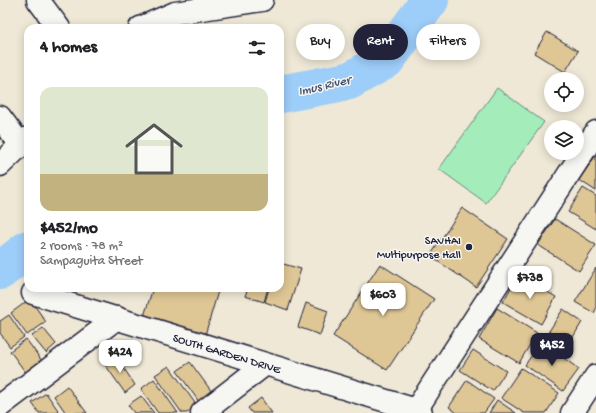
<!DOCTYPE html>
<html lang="en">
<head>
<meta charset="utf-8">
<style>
  :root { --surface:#fff; --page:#f6f6f6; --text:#202124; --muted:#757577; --accent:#22223b }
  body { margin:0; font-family:"Gochi Hand",sans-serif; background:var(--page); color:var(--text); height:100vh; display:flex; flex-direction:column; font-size:15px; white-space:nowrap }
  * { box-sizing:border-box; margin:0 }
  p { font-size:13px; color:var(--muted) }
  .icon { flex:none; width:22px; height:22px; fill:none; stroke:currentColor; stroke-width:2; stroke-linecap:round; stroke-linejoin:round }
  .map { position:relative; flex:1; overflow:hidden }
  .side { position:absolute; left:24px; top:24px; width:260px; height:268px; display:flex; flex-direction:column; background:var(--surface); border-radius:12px; box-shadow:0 2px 10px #0003 }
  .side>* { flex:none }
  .top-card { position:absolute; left:296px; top:24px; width:240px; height:36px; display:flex; gap:8px }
  .fabs { position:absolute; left:544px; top:72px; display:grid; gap:8px }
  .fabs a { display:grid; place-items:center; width:40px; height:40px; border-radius:50%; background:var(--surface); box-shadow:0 2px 10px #0003; font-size:20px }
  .price { position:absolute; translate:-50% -34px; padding:0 9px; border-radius:8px; background:#fff; color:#222; font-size:13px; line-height:26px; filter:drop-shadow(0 1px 2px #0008) }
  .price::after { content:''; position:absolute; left:50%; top:24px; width:12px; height:9px; margin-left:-6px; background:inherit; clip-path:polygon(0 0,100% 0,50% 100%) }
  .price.active { background:var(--accent); color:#fff }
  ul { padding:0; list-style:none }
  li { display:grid; align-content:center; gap:8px; height:212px; padding:0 16px }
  li span { display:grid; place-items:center; height:124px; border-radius:12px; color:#555 }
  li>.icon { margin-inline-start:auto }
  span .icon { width:72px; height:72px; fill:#fffc; stroke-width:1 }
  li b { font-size:17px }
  h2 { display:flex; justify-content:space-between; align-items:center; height:48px; padding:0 16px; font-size:17px }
  .tag { padding:0 14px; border-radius:18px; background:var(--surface); box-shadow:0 2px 10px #0003; font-size:14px; line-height:36px }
  .tag.active { background:var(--accent); color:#fff }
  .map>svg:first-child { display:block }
  .green { fill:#a4edbb; stroke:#63887b }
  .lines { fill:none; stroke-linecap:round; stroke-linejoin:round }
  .river { stroke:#9dcdf9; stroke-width:38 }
  .building { fill:#dec695; stroke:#22223b }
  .minor-casing { stroke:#22223b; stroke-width:25 }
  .minor { stroke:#f6f6f2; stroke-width:22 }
  .poi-dot { fill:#22223b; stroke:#f6f6f2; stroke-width:1.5 }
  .labels { text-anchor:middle; stroke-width:3; stroke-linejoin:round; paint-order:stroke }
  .poi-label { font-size:12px; fill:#22223b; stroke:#f6f6f2; text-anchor:end }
  .street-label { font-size:12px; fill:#22223b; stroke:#f6f6f2 }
  .water-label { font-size:13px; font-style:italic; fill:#475574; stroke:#f6f6f2 }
</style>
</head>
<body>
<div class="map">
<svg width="596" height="413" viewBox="0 0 596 413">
  <rect width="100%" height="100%" fill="#efe8d6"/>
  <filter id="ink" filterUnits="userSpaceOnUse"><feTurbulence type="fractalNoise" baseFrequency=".025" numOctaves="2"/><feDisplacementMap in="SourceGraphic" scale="8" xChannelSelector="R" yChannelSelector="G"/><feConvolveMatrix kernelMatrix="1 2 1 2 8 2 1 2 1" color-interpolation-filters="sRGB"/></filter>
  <g filter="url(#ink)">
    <path class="green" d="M 497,88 L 544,122 L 486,203 L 439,169 Z"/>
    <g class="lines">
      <g class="river">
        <path d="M 280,94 L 349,81 L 386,60 L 430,0"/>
        <path d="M 0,271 L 28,249"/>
      </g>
    </g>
    <g class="building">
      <path d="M 547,32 L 578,51 L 565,72 L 534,53 Z"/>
      <path d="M 596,155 L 596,191 L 579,180 Z"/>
      <path d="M 583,188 L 596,196 L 596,229 L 568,212 Z"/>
      <path d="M 462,208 L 508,239 L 476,287 L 430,256 Z"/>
      <path d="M 555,219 L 596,245 L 579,271 L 538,245 Z"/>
      <path d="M 280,263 L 301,269 L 288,310 L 265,302 L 269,288 L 280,288 Z"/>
      <path d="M 380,264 L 434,299 L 387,370 L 333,336 Z"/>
      <path d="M 596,268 L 596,309 L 594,313 L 575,302 Z"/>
      <path d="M 518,275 L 556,297 L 541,324 L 503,302 Z"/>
      <path d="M 153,288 L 219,288 L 205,335 L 144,316 Z"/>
      <path d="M 248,288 L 268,288 L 264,302 L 245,296 Z"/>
      <path d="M 30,299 L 46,322 L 27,335 L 11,313 Z"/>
      <path d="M 306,303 L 328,311 L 320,335 L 298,327 Z"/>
      <path d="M 497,308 L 537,333 L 519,363 L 479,339 Z"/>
      <path d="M 563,309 L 582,322 L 566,349 L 546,336 Z"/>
      <path d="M 9,315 L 24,337 L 10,347 L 0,333 L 0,321 Z"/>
      <path d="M 43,328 L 56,344 L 46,353 L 32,336 Z"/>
      <path d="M 26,339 L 42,361 L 26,373 L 10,351 Z"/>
      <path d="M 541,342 L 579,369 L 563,391 L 525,365 Z"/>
      <path d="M 473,350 L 506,371 L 493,391 L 460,370 Z"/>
      <path d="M 115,355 L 135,385 L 125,393 L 104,363 Z"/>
      <path d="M 190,362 L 215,396 L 202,406 L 177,371 Z"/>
      <path d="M 169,366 L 197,406 L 187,413 L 182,413 L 155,375 Z"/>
      <path d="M 521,368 L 559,393 L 546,413 L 524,413 L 501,398 Z"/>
      <path d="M 154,379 L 178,413 L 158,413 L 141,389 Z"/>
      <path d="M 467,380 L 494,399 L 484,413 L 457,413 L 449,407 Z"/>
      <path d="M 67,386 L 87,413 L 66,413 L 54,396 Z"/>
      <path d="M 46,393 L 60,413 L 39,413 L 32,403 Z"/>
      <path d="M 141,396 L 154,413 L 134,413 L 128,405 Z"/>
      <path d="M 261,398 L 272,413 L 252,413 L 248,408 Z"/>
      <path d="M 497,400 L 516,413 L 489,413 Z"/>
    </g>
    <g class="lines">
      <g class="minor-casing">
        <g id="minor">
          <path d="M 38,0 L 59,28"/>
          <path d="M 140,28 L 175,13 L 262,0"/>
          <path d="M 0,117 L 21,145"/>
          <path d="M 0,165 L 28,138"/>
          <path d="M 33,293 L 416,410 L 421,413"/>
          <path d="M 0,406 L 117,318"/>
          <path d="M 202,413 L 264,365"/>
          <path d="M 412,413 L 416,410 L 432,385 L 596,132"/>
          <path d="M 572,413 L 596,376"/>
        </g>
      </g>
      <use href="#minor" class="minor"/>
    </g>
  </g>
  <circle class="poi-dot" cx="469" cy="247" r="4"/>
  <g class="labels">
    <g class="poi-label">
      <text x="461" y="244">SAVHAI<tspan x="461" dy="14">Multipurpose Hall</tspan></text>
    </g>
    <g class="street-label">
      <text transform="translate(227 353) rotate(17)" y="4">SOUTH GARDEN DRIVE</text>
    </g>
    <g class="water-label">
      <text transform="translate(324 84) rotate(-13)" y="5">Imus River</text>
    </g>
  </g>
</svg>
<div class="fabs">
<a><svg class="icon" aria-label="locate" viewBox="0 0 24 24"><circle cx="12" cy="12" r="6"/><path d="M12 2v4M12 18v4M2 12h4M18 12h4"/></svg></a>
<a><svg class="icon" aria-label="layers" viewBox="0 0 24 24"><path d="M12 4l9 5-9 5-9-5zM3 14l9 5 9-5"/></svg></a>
</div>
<b class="price" style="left:530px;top:300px">$738</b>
<b class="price" style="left:383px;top:317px">$603</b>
<b class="price active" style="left:552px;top:367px">$452</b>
<b class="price" style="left:120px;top:374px">$424</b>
<div class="top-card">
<a class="tag">Buy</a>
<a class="tag active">Rent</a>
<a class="tag">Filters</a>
</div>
<section class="side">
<h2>4 homes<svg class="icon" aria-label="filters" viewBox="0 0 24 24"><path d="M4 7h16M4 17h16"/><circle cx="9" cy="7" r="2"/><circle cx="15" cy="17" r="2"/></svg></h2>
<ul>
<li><span style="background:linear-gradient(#dfe7d0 70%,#c2b280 0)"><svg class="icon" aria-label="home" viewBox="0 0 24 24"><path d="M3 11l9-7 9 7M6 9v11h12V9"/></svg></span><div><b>$452/mo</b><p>2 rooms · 78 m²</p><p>Sampaguita Street</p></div></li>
</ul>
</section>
</div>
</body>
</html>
